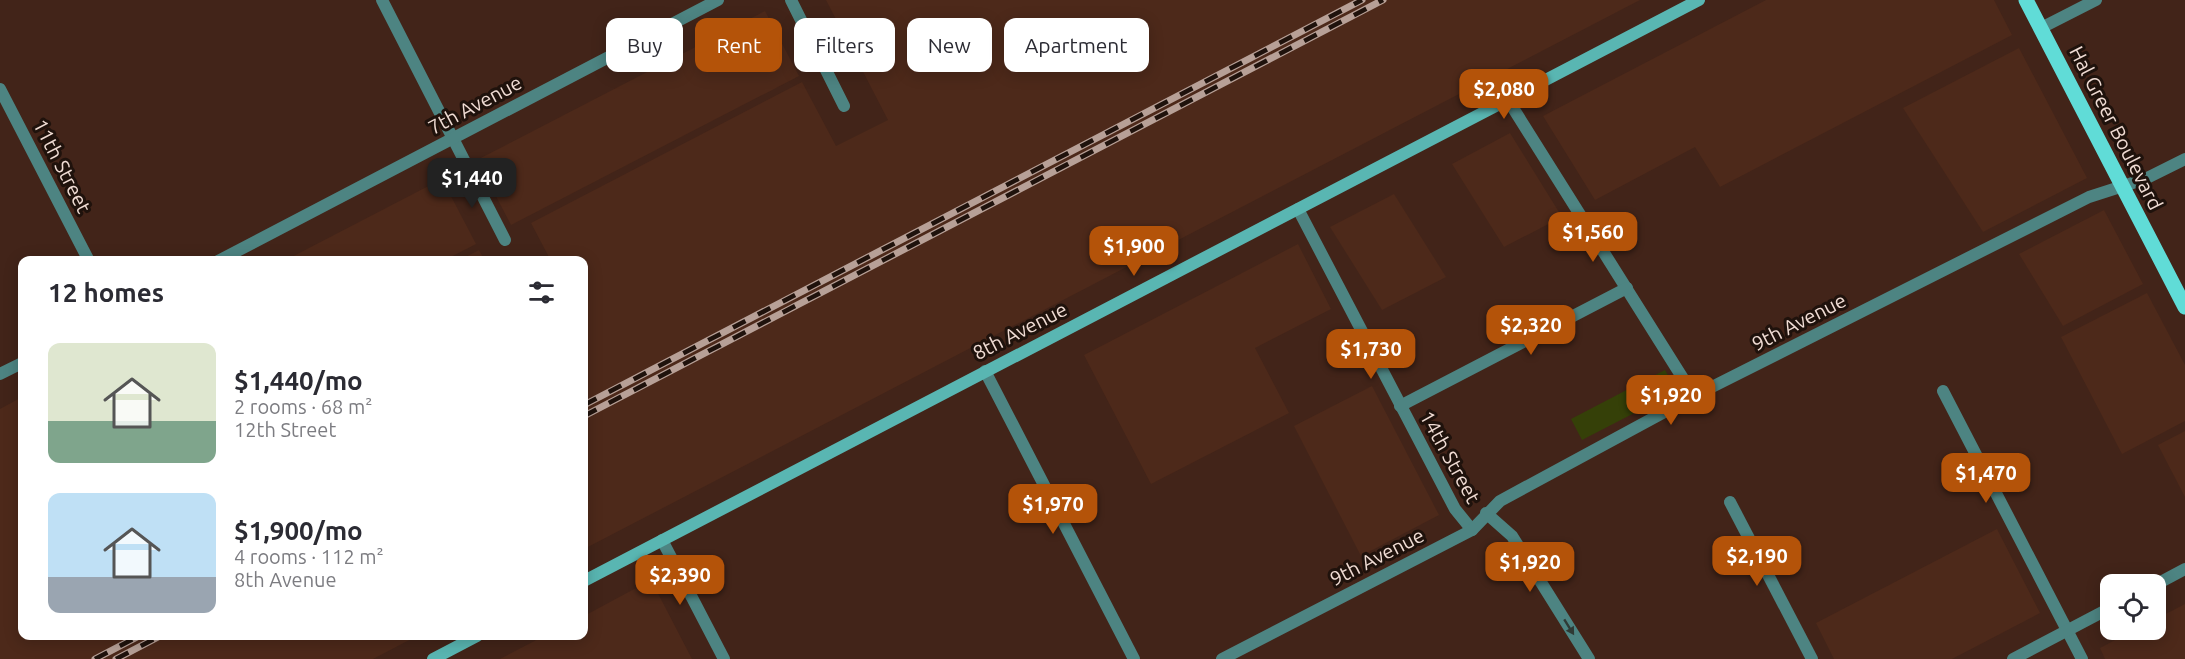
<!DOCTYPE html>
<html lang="en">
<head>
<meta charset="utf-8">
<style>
  :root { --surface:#fff; --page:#f7f7f7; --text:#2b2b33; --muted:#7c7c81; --accent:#b45309 }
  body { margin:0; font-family:Ubuntu,sans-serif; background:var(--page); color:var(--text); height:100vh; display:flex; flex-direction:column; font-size:22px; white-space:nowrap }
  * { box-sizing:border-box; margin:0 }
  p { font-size:20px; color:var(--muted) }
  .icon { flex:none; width:33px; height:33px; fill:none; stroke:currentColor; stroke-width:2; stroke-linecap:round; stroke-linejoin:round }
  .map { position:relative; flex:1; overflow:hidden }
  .drawer { position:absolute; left:18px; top:256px; width:570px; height:384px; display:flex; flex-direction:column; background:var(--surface); border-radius:12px; box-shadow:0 3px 15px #0003 }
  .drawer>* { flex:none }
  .hud { position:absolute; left:606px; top:18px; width:570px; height:54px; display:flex; gap:12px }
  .controls { position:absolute; left:2100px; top:574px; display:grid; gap:12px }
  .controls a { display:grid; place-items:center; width:66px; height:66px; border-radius:12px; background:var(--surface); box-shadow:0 3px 15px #0003; font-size:30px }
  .price { position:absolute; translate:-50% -51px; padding:0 14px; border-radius:12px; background:var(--accent); color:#fff; font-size:20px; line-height:39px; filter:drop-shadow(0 2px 3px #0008) }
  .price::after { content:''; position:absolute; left:50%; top:36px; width:18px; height:14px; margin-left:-9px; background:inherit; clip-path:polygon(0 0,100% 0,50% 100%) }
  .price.current { background:#222; color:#fff }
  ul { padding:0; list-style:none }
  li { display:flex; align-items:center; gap:18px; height:150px; padding:0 30px }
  li span { display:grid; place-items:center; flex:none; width:168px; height:120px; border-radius:12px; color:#555 }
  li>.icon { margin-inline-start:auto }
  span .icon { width:72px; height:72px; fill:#fffc; stroke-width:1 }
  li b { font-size:26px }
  h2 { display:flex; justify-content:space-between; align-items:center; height:72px; padding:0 30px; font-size:26px }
  .chip { padding:0 21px; border-radius:12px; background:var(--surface); box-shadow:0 3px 15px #0003; font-size:21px; line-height:54px }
  .chip.current { background:var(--accent); color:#fff }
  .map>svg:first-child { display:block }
  .built { fill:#4d291a }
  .green { fill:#354008 }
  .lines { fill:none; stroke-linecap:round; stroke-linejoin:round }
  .minor { stroke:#4d8482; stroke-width:12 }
  .tertiary { stroke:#4d8482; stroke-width:12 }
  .secondary { stroke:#59b6b2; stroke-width:12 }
  .primary { stroke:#60dcd7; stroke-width:15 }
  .rail-casing { stroke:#b7a097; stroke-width:7 }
  .rail { stroke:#1f120c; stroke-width:4.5; stroke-dasharray:14; stroke-linecap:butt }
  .oneway { fill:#2f3a35 }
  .labels { text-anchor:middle; stroke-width:6; stroke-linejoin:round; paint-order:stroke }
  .street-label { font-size:20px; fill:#f0dcd4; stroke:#1f120c }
</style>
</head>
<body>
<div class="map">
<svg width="2185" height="659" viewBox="0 0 2185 659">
  <rect width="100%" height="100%" fill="#422419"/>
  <g class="built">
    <path d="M 826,0 L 1640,0 L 584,549 L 584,261 L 551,261 L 531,223 L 802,82 L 836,146 L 888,120 Z"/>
    <path d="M 1766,0 L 1994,0 L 2012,35 L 1720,187 L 1695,147 L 1595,200 L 1543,116 Z"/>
    <path d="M 765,11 L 799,76 L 511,225 L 477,160 Z"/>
    <path d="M 2019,48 L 2087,178 L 1983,232 L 1903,108 Z"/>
    <path d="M 1510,133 L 1562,217 L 1504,247 L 1452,164 Z"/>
    <path d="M 442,179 L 476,244 L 443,261 L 284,261 Z"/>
    <path d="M 1394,194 L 1446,277 L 1382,310 L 1330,227 Z"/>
    <path d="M 2104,210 L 2143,284 L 2063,326 L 2019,254 Z"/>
    <path d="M 1298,244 L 1331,309 L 1255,348 L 1289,413 L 1151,484 L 1084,355 Z"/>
    <path d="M 479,250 L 485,261 L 458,261 Z"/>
    <path d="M 2147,293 L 2185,365 L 2185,421 L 2122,454 L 2061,337 Z"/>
    <path d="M 1372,386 L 1439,515 L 1361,556 L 1294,426 Z"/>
    <path d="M 22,397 L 22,636 L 417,636 L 373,659 L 0,659 L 0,409 Z"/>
    <path d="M 2185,431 L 2185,497 L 2158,445 Z"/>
    <path d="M 1997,529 L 2040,613 L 1952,659 L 1834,659 L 1816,623 Z"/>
    <path d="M 651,580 L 692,659 L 500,659 L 544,636 L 584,636 L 584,616 Z"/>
    <path d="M 2185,604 L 2185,659 L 2105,659 L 2100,648 L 2134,630 L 2156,630 L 2156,619 Z"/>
  </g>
  <path class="green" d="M 1665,370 L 1677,391 L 1582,440 L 1571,419 Z"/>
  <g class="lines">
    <g class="minor">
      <path d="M 382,0 L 505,240"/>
      <path d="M 791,0 L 844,106"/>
      <path d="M 2041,28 L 2096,0"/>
      <path d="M 0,89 L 89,261"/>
      <path d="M 1508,100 L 1694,396"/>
      <path d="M 1298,209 L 1455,509 L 1472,530"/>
      <path d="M 985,371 L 1134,659"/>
      <path d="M 1943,391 L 2082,659"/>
      <path d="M 1400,406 L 1627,288"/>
      <path d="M 1730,502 L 1812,659"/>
      <path d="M 1486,513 L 1512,536 L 1589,659"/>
      <path d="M 662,540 L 724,659"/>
      <path d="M 2155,585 L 2185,569"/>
      <path d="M 1222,659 L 1472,530 L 1500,501 L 1694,396 L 2089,197 L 2145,179 L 2185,159"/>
      <path d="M 2013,659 L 2110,608"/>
    </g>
    <g class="tertiary">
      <path d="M 218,261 L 718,0"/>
      <path d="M 0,374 L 22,363"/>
    </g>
    <g class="secondary">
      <path d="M 584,581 L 1699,0"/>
      <path d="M 433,659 L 477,636"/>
    </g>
    <path class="primary" d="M 2026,0 L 2185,307"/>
    <g class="rail-casing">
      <g id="rail">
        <path d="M 584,405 L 1362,0"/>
        <path d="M 584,416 L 1383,0"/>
        <path d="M 95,659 L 139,636"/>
        <path d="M 116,659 L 160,636"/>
      </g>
    </g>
    <use href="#rail" class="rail"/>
  </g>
  <defs><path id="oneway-solid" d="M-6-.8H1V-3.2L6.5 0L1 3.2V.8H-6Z" transform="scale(1.5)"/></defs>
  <use class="oneway" href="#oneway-solid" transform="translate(1569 627) rotate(58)"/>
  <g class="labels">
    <g class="street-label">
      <text transform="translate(475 105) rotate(-28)" y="7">7th Avenue</text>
      <text transform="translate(2116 128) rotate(63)" y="7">Hal Greer Boulevard</text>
      <text transform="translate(62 166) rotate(63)" y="7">11th Street</text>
      <text transform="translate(1799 322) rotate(-27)" y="7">9th Avenue</text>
      <text transform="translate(1020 331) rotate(-27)" y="7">8th Avenue</text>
      <text transform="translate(1450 457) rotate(61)" y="7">14th Street</text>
      <text transform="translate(1377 557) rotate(-27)" y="7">9th Avenue</text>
    </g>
  </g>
</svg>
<div class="controls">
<a><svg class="icon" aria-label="locate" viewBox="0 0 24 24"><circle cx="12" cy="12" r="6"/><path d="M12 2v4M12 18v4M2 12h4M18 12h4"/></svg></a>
</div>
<b class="price" style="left:1504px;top:120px">$2,080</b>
<b class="price current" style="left:472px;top:209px">$1,440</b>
<b class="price" style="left:1593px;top:263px">$1,560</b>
<b class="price" style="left:1134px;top:277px">$1,900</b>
<b class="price" style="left:1531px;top:356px">$2,320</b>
<b class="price" style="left:1371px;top:380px">$1,730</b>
<b class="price" style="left:1671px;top:426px">$1,920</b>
<b class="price" style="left:1986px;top:504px">$1,470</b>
<b class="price" style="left:1053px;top:535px">$1,970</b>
<b class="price" style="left:1757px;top:587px">$2,190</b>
<b class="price" style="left:1530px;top:593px">$1,920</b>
<b class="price" style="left:680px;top:606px">$2,390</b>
<div class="hud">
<a class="chip">Buy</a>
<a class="chip current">Rent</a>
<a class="chip">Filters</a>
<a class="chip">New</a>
<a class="chip">Apartment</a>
</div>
<section class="drawer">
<h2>12 homes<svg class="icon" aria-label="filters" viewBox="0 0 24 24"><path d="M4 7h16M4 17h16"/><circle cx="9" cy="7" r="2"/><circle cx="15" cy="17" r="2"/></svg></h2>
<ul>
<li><span style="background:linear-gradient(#dfe7d0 65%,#7fa58c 0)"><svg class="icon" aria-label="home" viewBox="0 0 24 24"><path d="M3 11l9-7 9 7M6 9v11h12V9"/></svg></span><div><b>$1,440/mo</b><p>2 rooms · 68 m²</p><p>12th Street</p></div></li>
<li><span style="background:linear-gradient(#bfe0f5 70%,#9aa5b1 0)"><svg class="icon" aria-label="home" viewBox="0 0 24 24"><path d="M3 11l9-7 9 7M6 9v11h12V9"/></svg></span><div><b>$1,900/mo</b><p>4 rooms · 112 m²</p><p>8th Avenue</p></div></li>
</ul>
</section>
</div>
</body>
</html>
